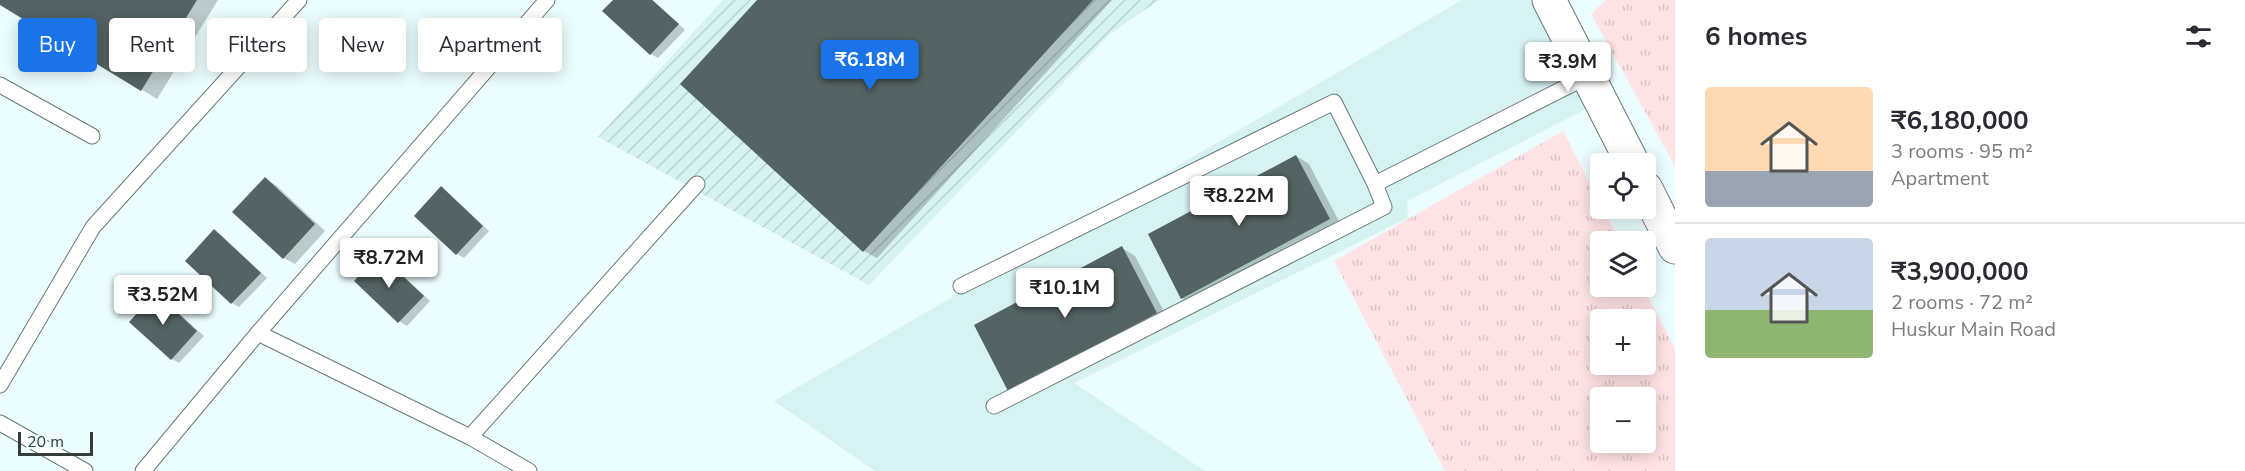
<!DOCTYPE html>
<html lang="en">
<head>
<meta charset="utf-8">
<style>
  :root { --surface:#fff; --page:#f2f2f3; --text:#2b2b33; --muted:#7c7c81; --line:#e1e1e2; --accent:#1a73e8 }
  body { margin:0; font-family:"Nunito Sans",sans-serif; background:var(--page); color:var(--text); height:100vh; display:flex; flex-direction:column; font-size:22px; white-space:nowrap }
  * { box-sizing:border-box; margin:0 }
  p { font-size:20px; color:var(--muted) }
  .icon { flex:none; width:33px; height:33px; fill:none; stroke:currentColor; stroke-width:2; stroke-linecap:round; stroke-linejoin:round }
  .map { position:relative; flex:1; overflow:hidden }
  .details { display:flex; flex-direction:column; background:var(--surface); width:570px }
  .details>* { flex:none }
  .banner { position:absolute; left:18px; top:18px; width:570px; height:54px; display:flex; gap:12px }
  .controls { position:absolute; left:1590px; top:153px; display:grid; gap:12px }
  .controls a { display:grid; place-items:center; width:66px; height:66px; border-radius:6px; background:var(--surface); box-shadow:0 3px 15px #0003; font-size:30px }
  .scale { position:absolute; left:18px; bottom:15px; width:75px; box-sizing:border-box; padding-left:6px; border:3px solid #353c3c; border-top:0; font-size:16px; line-height:21px; white-space:nowrap; color:#353c3c; -webkit-text-stroke:4px #ebfdfe; paint-order:stroke }
  .price { position:absolute; translate:-50% -51px; padding:0 14px; border-radius:6px; background:#fff; color:#222; font-size:20px; line-height:39px; filter:drop-shadow(0 2px 3px #0008) }
  .price::after { content:''; position:absolute; left:50%; top:36px; width:18px; height:14px; margin-left:-9px; background:inherit; clip-path:polygon(0 0,100% 0,50% 100%) }
  .price.current { background:var(--accent); color:#fff }
  ul { padding:0; list-style:none }
  li { display:flex; align-items:center; gap:18px; height:150px; padding:0 30px }
  li+li { border-top:2px solid var(--line) }
  li span { display:grid; place-items:center; flex:none; width:168px; height:120px; border-radius:6px; color:#555 }
  li>.icon { margin-inline-start:auto }
  span .icon { width:72px; height:72px; fill:#fffc; stroke-width:1 }
  li b { font-size:26px }
  h2 { display:flex; justify-content:space-between; align-items:center; height:72px; padding:0 30px; font-size:26px }
  .pill { padding:0 21px; border-radius:6px; background:var(--surface); box-shadow:0 3px 15px #0003; font-size:21px; line-height:54px }
  .pill.current { background:var(--accent); color:#fff }
  main { display:flex; flex:1; min-height:0 }
  .map>svg:first-child { display:block }
  .built { fill:#d7f2f3 }
  .industrial { fill:url(#industrial-furrows) }
  .grass { fill:url(#grass-tufts); fill-rule:evenodd }
  .shadow { fill:#0003 }
  .building { fill:#546364 }
  .lines { fill:none; stroke-linecap:round; stroke-linejoin:round }
  .service-casing { stroke:#687879; stroke-width:17 }
  .secondary-casing { stroke:#687879; stroke-width:35 }
  .service { stroke:#fff; stroke-width:15 }
  .secondary { stroke:#fff; stroke-width:33 }
</style>
</head>
<body>
<main>
<div class="map">
<svg width="1675" height="471" viewBox="0 0 1675 471">
  <defs>
    <pattern id="industrial-furrows" width="10" height="10" patternUnits="userSpaceOnUse" patternTransform="scale(1.5)"><rect width="10" height="10" fill="#d7f2f3"/><path d="M-1 1l2-2M0 10L10 0M9 11l2-2" fill="none" stroke="#b9d0d1"/></pattern>
    <pattern id="grass-tufts" width="24" height="20" patternUnits="userSpaceOnUse" patternTransform="scale(1.5)"><rect width="24" height="20" fill="#ffe3e5"/><path d="M3 7l-1-3M5 7V3M7 7l1-3M15 17l-1-3M17 17v-4M19 17l1-3" fill="none" stroke="#dbc4c5"/></pattern>
  </defs>
  <rect width="100%" height="100%" fill="#ebfdfe"/>
  <path class="built" d="M 1462,0 L 1534,0 L 1586,109 L 1407,201 L 1408,218 L 1074,383 L 1205,471 L 875,471 L 774,401 Z"/>
  <path class="industrial" d="M 723,0 L 1159,0 L 1110,34 L 869,285 L 598,137 Z"/>
  <g class="grass">
    <path d="M 1606,0 L 1675,0 L 1675,166 L 1591,14 Z"/>
    <path d="M 1563,131 L 1600,204 L 1600,208 L 1603,209 L 1620,241 L 1600,242 L 1600,286 L 1643,287 L 1675,349 L 1675,471 L 1445,471 L 1334,261 ZM 1600,320 L 1646,320 L 1646,364 L 1600,364 ZM 1600,398 L 1646,398 L 1646,442 L 1600,442 Z"/>
  </g>
  <g class="shadow">
    <path d="M 0,0 L 218,0 L 157,99 L 0,3 Z"/>
    <path d="M 615,0 L 653,0 L 685,30 L 658,58 L 651,54 L 604,11 Z"/>
    <path d="M 759,0 L 1112,0 L 877,258 L 864,251 Z"/>
    <path d="M 1296,156 L 1309,164 L 1342,227 L 1195,305 L 1182,298 Z"/>
    <path d="M 265,179 L 276,185 L 325,231 L 295,264 L 284,258 Z"/>
    <path d="M 441,188 L 448,193 L 489,231 L 464,258 L 457,254 Z"/>
    <path d="M 214,231 L 221,235 L 267,278 L 239,307 L 232,303 L 187,261 Z"/>
    <path d="M 1122,248 L 1135,256 L 1169,321 L 1023,399 Z"/>
    <path d="M 379,256 L 387,260 L 430,301 L 407,326 L 399,321 Z"/>
    <path d="M 156,295 L 163,299 L 204,336 L 179,363 L 172,359 Z"/>
  </g>
  <g class="building">
    <path d="M 0,0 L 197,0 L 141,91 L 0,5 Z"/>
    <path d="M 613,0 L 652,0 L 679,24 L 650,55 L 602,11 Z"/>
    <path d="M 757,0 L 1093,0 L 863,252 L 680,84 Z"/>
    <path d="M 1296,155 L 1330,219 L 1181,299 L 1148,234 Z"/>
    <path d="M 265,177 L 315,224 L 283,259 L 232,212 Z"/>
    <path d="M 441,186 L 483,226 L 456,255 L 414,216 Z"/>
    <path d="M 214,229 L 261,273 L 231,304 L 185,261 Z"/>
    <path d="M 1122,246 L 1157,313 L 1009,393 L 974,325 Z"/>
    <path d="M 379,254 L 424,296 L 398,323 L 354,281 Z"/>
    <path d="M 156,293 L 197,331 L 171,360 L 129,322 Z"/>
  </g>
  <g class="lines">
    <g class="service-casing">
      <g id="service">
        <path d="M 0,85 L 92,136"/>
        <path d="M 961,286 L 1334,102 L 1375,184"/>
        <path d="M 258,333 L 470,437 L 529,471"/>
        <path d="M 0,385 L 93,227 L 299,0"/>
        <path d="M 994,406 L 1384,207 L 1375,184 L 1588,76"/>
        <path d="M 0,423 L 85,471"/>
        <path d="M 470,437 L 697,184"/>
        <path d="M 143,471 L 258,333 L 547,0"/>
      </g>
    </g>
    <g class="secondary-casing">
      <g id="secondary">
        <path d="M 1549,0 L 1633,164"/>
        <path d="M 1646,189 L 1675,247"/>
      </g>
    </g>
    <use href="#service" class="service"/>
    <use href="#secondary" class="secondary"/>
  </g>
</svg>
<div class="controls">
<a><svg class="icon" aria-label="locate" viewBox="0 0 24 24"><circle cx="12" cy="12" r="6"/><path d="M12 2v4M12 18v4M2 12h4M18 12h4"/></svg></a>
<a><svg class="icon" aria-label="layers" viewBox="0 0 24 24"><path d="M12 4l9 5-9 5-9-5zM3 14l9 5 9-5"/></svg></a>
<a>+</a>
<a>−</a>
</div>
<div class="scale">20 m</div>
<b class="price current" style="left:870px;top:91px">₹6.18M</b>
<b class="price" style="left:1568px;top:93px">₹3.9M</b>
<b class="price" style="left:1239px;top:227px">₹8.22M</b>
<b class="price" style="left:389px;top:289px">₹8.72M</b>
<b class="price" style="left:1065px;top:319px">₹10.1M</b>
<b class="price" style="left:163px;top:326px">₹3.52M</b>
<div class="banner">
<a class="pill current">Buy</a>
<a class="pill">Rent</a>
<a class="pill">Filters</a>
<a class="pill">New</a>
<a class="pill">Apartment</a>
</div>
</div>
<section class="details">
<h2>6 homes<svg class="icon" aria-label="filters" viewBox="0 0 24 24"><path d="M4 7h16M4 17h16"/><circle cx="9" cy="7" r="2"/><circle cx="15" cy="17" r="2"/></svg></h2>
<ul>
<li><span style="background:linear-gradient(#ffd9b3 70%,#9aa5b1 0)"><svg class="icon" aria-label="home" viewBox="0 0 24 24"><path d="M3 11l9-7 9 7M6 9v11h12V9"/></svg></span><div><b>₹6,180,000</b><p>3 rooms · 95 m²</p><p>Apartment</p></div></li>
<li><span style="background:linear-gradient(#c9d6e8 60%,#8fb573 0)"><svg class="icon" aria-label="home" viewBox="0 0 24 24"><path d="M3 11l9-7 9 7M6 9v11h12V9"/></svg></span><div><b>₹3,900,000</b><p>2 rooms · 72 m²</p><p>Huskur Main Road</p></div></li>
</ul>
</section>
</main>
</body>
</html>
